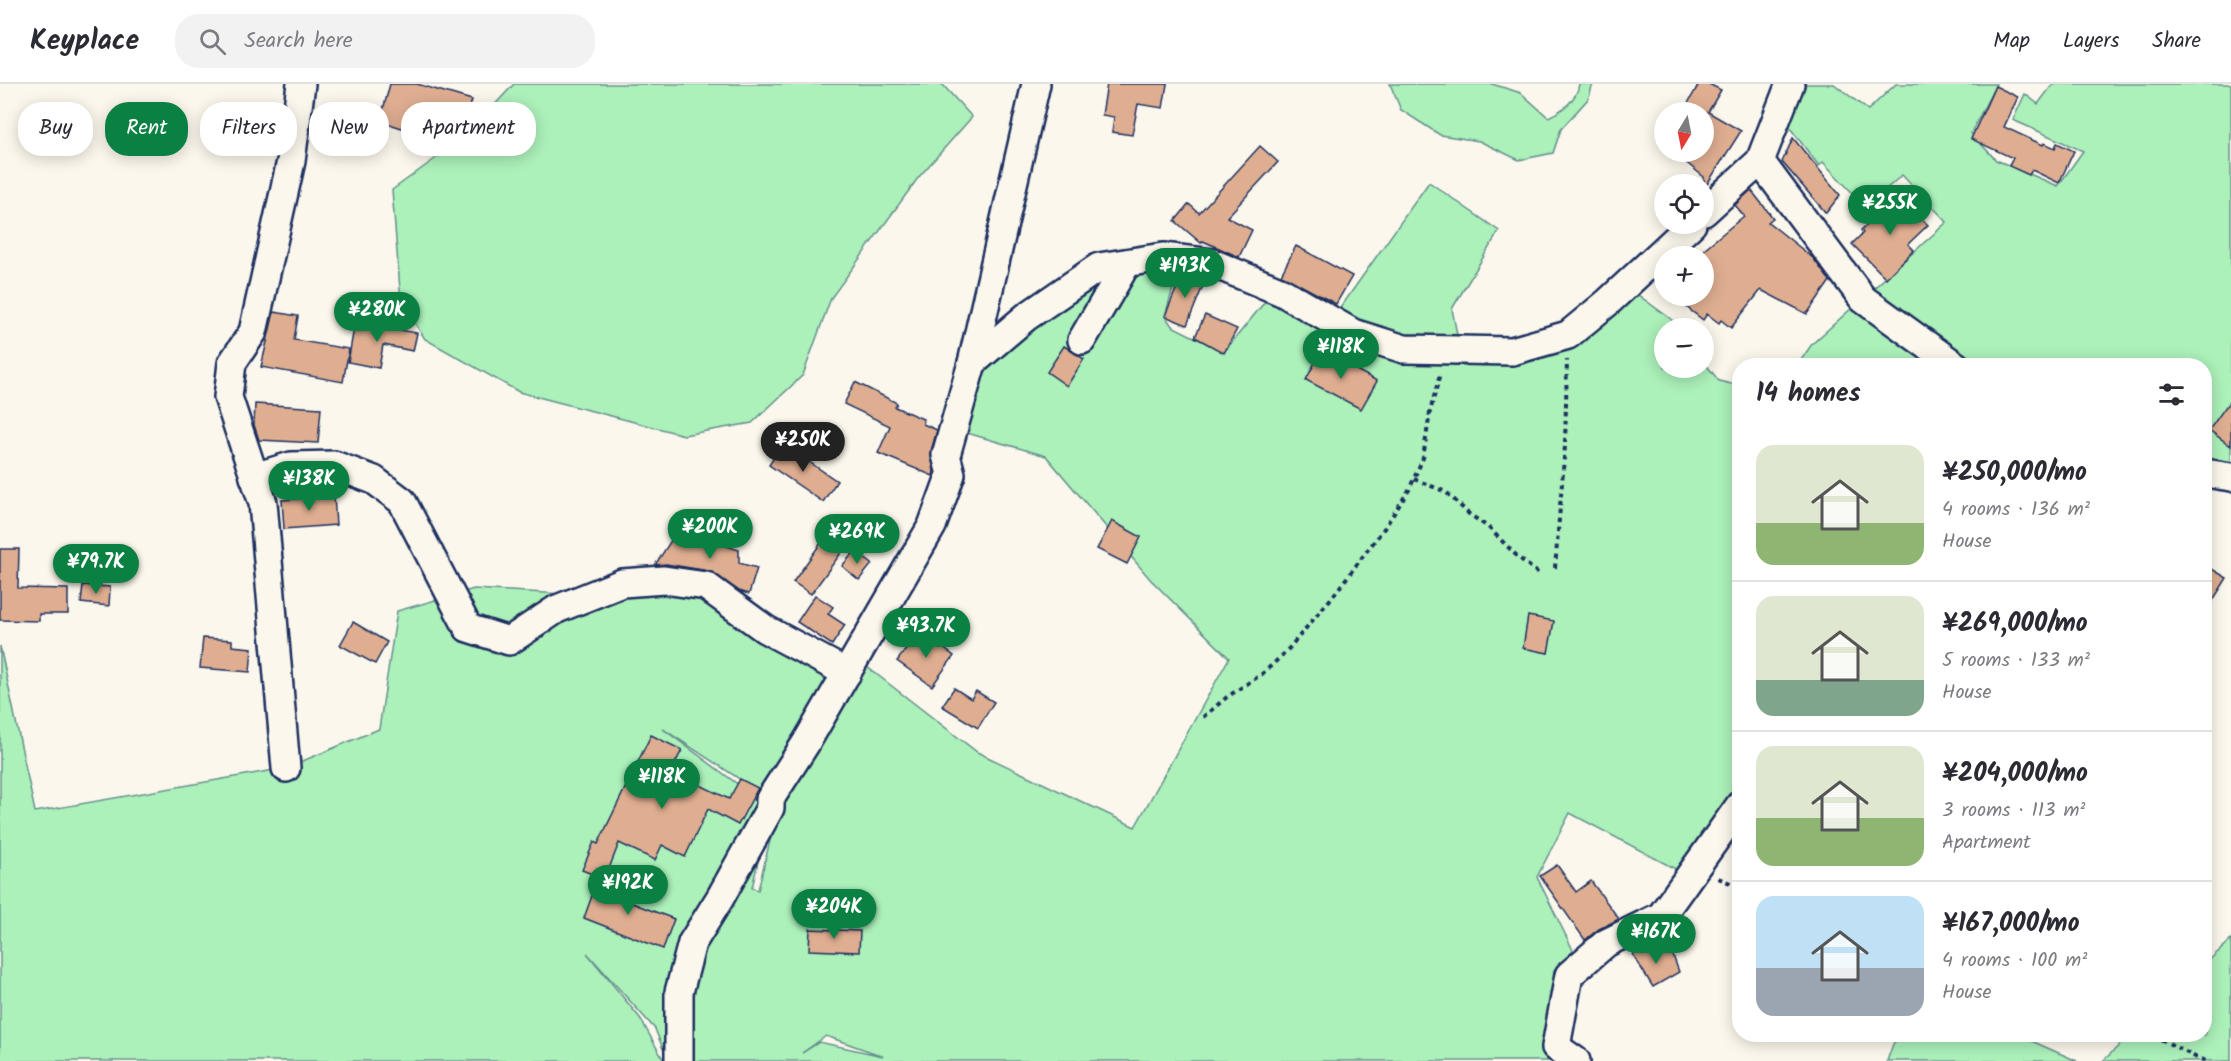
<!DOCTYPE html>
<html lang="en">
<head>
<meta charset="utf-8">
<style>
  :root { --surface:#fff; --page:#f2f2f3; --text:#2b2b33; --muted:#7c7c81; --line:#e1e1e2; --accent:#0b8043 }
  body { margin:0; font-family:Kalam,sans-serif; background:var(--page); color:var(--text); height:100vh; display:flex; flex-direction:column; font-size:22px; white-space:nowrap }
  * { box-sizing:border-box; margin:0 }
  p { font-size:20px; color:var(--muted) }
  .icon { flex:none; width:33px; height:33px; fill:none; stroke:currentColor; stroke-width:2; stroke-linecap:round; stroke-linejoin:round }
  .map { position:relative; flex:1; overflow:hidden }
  .sheet { position:absolute; left:1732px; top:274px; width:480px; height:684px; display:flex; flex-direction:column; background:var(--surface); border-radius:24px; box-shadow:0 3px 15px #0003 }
  .sheet>* { flex:none }
  .banner { position:absolute; left:18px; top:18px; width:570px; height:54px; display:flex; gap:12px }
  .needle { width:39px; rotate:190deg }
  .fabs { position:absolute; left:1654px; top:18px; display:grid; gap:12px }
  .fabs a { display:grid; place-items:center; width:60px; height:60px; border-radius:50%; background:var(--surface); box-shadow:0 3px 15px #0003; font-size:30px }
  .price { position:absolute; translate:-50% -51px; padding:0 14px; border-radius:21px; background:var(--accent); color:#fff; font-size:20px; line-height:39px; filter:drop-shadow(0 2px 3px #0008) }
  .price::after { content:''; position:absolute; left:50%; top:36px; width:18px; height:14px; margin-left:-9px; background:inherit; clip-path:polygon(0 0,100% 0,50% 100%) }
  .price.on { background:#222; color:#fff }
  ul { padding:0; list-style:none }
  li { display:flex; align-items:center; gap:18px; height:150px; padding:0 24px }
  li+li { border-top:2px solid var(--line) }
  li span { display:grid; place-items:center; flex:none; width:168px; height:120px; border-radius:18px; color:#555 }
  li>.icon { margin-inline-start:auto }
  span .icon { width:72px; height:72px; fill:#fffc; stroke-width:1 }
  li b { font-size:26px }
  h2 { display:flex; justify-content:space-between; align-items:center; height:72px; padding:0 24px; font-size:26px }
  .chip { padding:0 21px; border-radius:24px; background:var(--surface); box-shadow:0 3px 15px #0003; font-size:21px; line-height:54px }
  .chip.on { background:var(--accent); color:#fff }
  header { display:flex; align-items:center; gap:36px; box-sizing:border-box; height:84px; padding:0 30px; background:var(--surface); border-bottom:2px solid var(--line) }
  header strong { font-size:28px }
  nav { display:flex; gap:33px; margin-inline-start:auto; font-size:21px }
  .search { width:420px; height:54px; background:var(--page); display:flex; align-items:center; gap:15px; box-sizing:border-box; padding:0 21px; border-radius:24px; color:var(--muted); font-size:22px }
  .map>svg:first-child { display:block }
  .green { fill:#acf0ba; stroke:#64908c; stroke-width:1.5; fill-rule:evenodd }
  .building { fill:#dfae91; stroke:#1b2f5e; stroke-width:1.5 }
  .lines { fill:none; stroke-linecap:round; stroke-linejoin:round }
  .minor-casing { stroke:#1b2f5e; stroke-width:32 }
  .path { stroke:#1b2f5e; stroke-width:4; stroke-dasharray:4.5 4.5; stroke-linecap:butt }
  .minor { stroke:#fbf7ec; stroke-width:27 }
</style>
</head>
<body>
<header>
<strong>Keyplace</strong>
<div class="search"><svg class="icon" aria-label="search" viewBox="0 0 24 24"><circle cx="10" cy="10" r="6"/><path d="M15 15l6 6"/></svg>Search here</div>
<nav><a>Map</a><a>Layers</a><a>Share</a></nav>
</header>
<div class="map">
<svg width="2231" height="977" viewBox="0 0 2231 977">
  <rect width="100%" height="100%" fill="#fbf7ec"/>
  <filter id="ink" filterUnits="userSpaceOnUse"><feTurbulence type="fractalNoise" baseFrequency=".0167" numOctaves="2"/><feDisplacementMap in="SourceGraphic" scale="12" xChannelSelector="R" yChannelSelector="G"/><feConvolveMatrix kernelMatrix="1 2 1 2 8 2 1 2 1" color-interpolation-filters="sRGB"/></filter>
  <g filter="url(#ink)">
    <g class="green">
      <path d="M 514,0 L 942,0 L 972,33 L 918,94 L 831,214 L 803,291 L 752,339 L 684,351 L 519,308 L 425,255 L 401,218 L 392,106 L 464,54 Z"/>
      <path d="M 1390,0 L 1492,0 L 1521,9 L 1548,33 C 1562,27 1577,16 1579,0 L 1593,0 L 1588,15 L 1561,45 L 1553,69 L 1519,76 L 1479,57 L 1440,51 L 1401,26 Z"/>
      <path d="M 1791,0 L 1834,0 L 1868,26 L 1896,0 L 1996,0 L 1971,49 L 1996,76 L 2058,102 L 2083,67 L 2013,36 L 2025,10 L 2038,20 L 2053,0 L 2231,0 L 2231,391 L 2205,385 L 2205,282 L 1797,282 L 1812,260 L 1947,138 L 1902,91 L 1866,123 L 1823,78 L 1819,82 L 1781,32 Z"/>
      <path d="M 1429,98 L 1499,147 L 1452,225 L 1460,266 L 1509,270 L 1627,203 L 1671,235 L 1678,244 L 1665,244 L 1665,284 L 1704,284 L 1704,278 L 1719,297 L 1740,302 L 1740,723 L 1694,795 L 1570,729 L 1537,793 L 1573,866 L 1553,977 L 668,977 L 655,945 L 587,869 L 640,934 L 664,977 L 0,977 L 0,562 L 35,728 L 286,684 L 379,645 L 397,527 L 474,505 L 599,512 L 679,503 L 758,540 L 840,602 L 770,715 L 663,645 L 770,724 L 752,804 L 758,806 L 780,715 L 862,579 L 977,668 L 1135,743 L 1229,574 L 1150,495 L 1046,372 L 960,347 L 972,279 L 1099,183 L 1180,179 L 1165,232 L 1172,242 L 1224,268 L 1268,214 L 1331,237 ZM 826,952 L 883,972 L 819,958 L 802,969 Z"/>
      <path d="M 2231,856 L 2231,977 L 2103,977 L 2130,951 L 2205,951 L 2205,880 Z"/>
      <path d="M 1900,951 L 2018,951 L 2077,977 L 1887,977 L 1893,960 Z"/>
    </g>
    <g class="building">
      <path d="M 390,0 L 417,0 L 472,16 L 463,46 L 427,35 L 422,53 L 404,48 L 405,45 L 380,37 Z"/>
      <path d="M 1107,0 L 1167,0 L 1163,24 L 1138,20 L 1132,51 L 1112,48 L 1114,33 L 1102,31 Z"/>
      <path d="M 1699,0 L 1709,0 L 1721,6 L 1708,28 L 1741,47 L 1704,105 L 1704,93 L 1673,68 L 1704,68 L 1704,28 L 1683,28 Z"/>
      <path d="M 1995,2 L 2018,13 L 2004,43 L 2043,61 L 2044,59 L 2055,64 L 2057,59 L 2074,67 L 2059,99 L 2032,86 L 2029,91 L 2009,82 L 2013,74 L 1971,55 Z"/>
      <path d="M 1793,54 L 1840,111 L 1826,129 L 1782,78 Z"/>
      <path d="M 1260,62 L 1278,78 L 1227,133 L 1252,146 L 1239,173 L 1203,157 L 1201,159 L 1175,137 L 1189,120 L 1199,129 Z"/>
      <path d="M 1751,106 L 1773,134 L 1768,138 L 1813,174 L 1830,197 L 1807,230 L 1761,206 L 1731,244 L 1721,236 L 1719,239 L 1707,230 L 1703,236 L 1685,222 L 1689,217 L 1682,212 L 1704,212 L 1704,165 L 1744,132 L 1735,121 Z"/>
      <path d="M 1898,110 L 1928,141 L 1908,160 L 1914,166 L 1886,194 L 1852,160 L 1863,149 L 1861,146 Z"/>
      <path d="M 1296,162 L 1352,192 L 1336,220 L 1281,191 Z"/>
      <path d="M 1182,191 L 1205,197 L 1187,241 L 1165,232 Z"/>
      <path d="M 274,228 L 298,232 L 294,256 L 349,265 L 343,298 L 261,283 Z"/>
      <path d="M 1205,231 L 1237,245 L 1224,269 L 1195,253 Z"/>
      <path d="M 355,238 L 417,249 L 413,267 L 383,261 L 379,284 L 348,278 Z"/>
      <path d="M 1064,262 L 1084,275 L 1067,302 L 1047,288 Z"/>
      <path d="M 1321,267 L 1377,297 L 1361,325 L 1306,296 Z"/>
      <path d="M 855,298 L 897,319 L 895,323 L 923,335 L 923,340 L 937,346 L 931,367 L 934,388 L 933,392 L 878,369 L 890,342 L 844,320 Z"/>
      <path d="M 2231,315 L 2231,362 L 2209,346 Z"/>
      <path d="M 255,320 L 321,324 L 318,359 L 259,356 L 254,341 Z"/>
      <path d="M 783,360 L 837,397 L 823,418 L 769,381 Z"/>
      <path d="M 334,412 L 336,441 L 284,445 L 282,416 Z"/>
      <path d="M 1112,437 L 1141,453 L 1127,480 L 1097,465 Z"/>
      <path d="M 684,448 L 739,466 L 739,479 L 757,484 L 749,510 L 739,507 L 709,487 L 666,480 L 655,481 L 672,455 L 677,459 Z"/>
      <path d="M 823,456 L 841,469 L 811,510 L 793,498 Z"/>
      <path d="M 0,465 L 19,465 L 18,504 L 68,505 L 68,530 L 39,530 L 39,537 L 0,536 Z"/>
      <path d="M 855,467 L 872,480 L 859,496 L 842,482 Z"/>
      <path d="M 2205,481 L 2227,494 L 2205,529 Z"/>
      <path d="M 83,501 L 110,503 L 109,522 L 81,519 Z"/>
      <path d="M 815,511 L 833,523 L 828,530 L 845,541 L 832,561 L 797,538 Z"/>
      <path d="M 1528,532 L 1554,537 L 1548,569 L 1523,564 Z"/>
      <path d="M 353,538 L 387,558 L 375,580 L 340,561 Z"/>
      <path d="M 920,547 L 954,572 L 932,602 L 897,577 Z"/>
      <path d="M 203,554 L 232,556 L 232,562 L 252,564 L 250,588 L 200,584 Z"/>
      <path d="M 954,604 L 971,615 L 976,607 L 994,618 L 978,644 L 942,622 Z"/>
      <path d="M 651,651 L 682,666 L 671,687 L 729,715 L 740,695 L 758,704 L 738,741 L 708,725 L 685,773 L 662,761 L 655,776 L 619,759 L 605,795 L 582,786 L 594,758 L 598,760 Z"/>
      <path d="M 1557,781 L 1576,808 L 1591,797 L 1619,835 L 1599,845 L 1585,856 L 1540,792 Z"/>
      <path d="M 597,798 L 634,812 L 632,819 L 674,835 L 663,865 L 584,834 Z"/>
      <path d="M 810,845 L 860,847 L 859,868 L 809,866 Z"/>
      <path d="M 1646,859 L 1661,872 L 1671,866 L 1679,888 L 1653,903 L 1633,871 Z"/>
    </g>
    <g class="lines">
      <g class="minor-casing">
        <g id="minor">
          <path d="M 1760,77 L 1863,215 L 1956,282"/>
          <path d="M 1704,128 L 1760,77 L 1790,0"/>
          <path d="M 1082,256 L 1127,179"/>
          <path d="M 972,279 L 1026,233 L 1099,183 L 1163,173 L 1212,179 L 1282,208 L 1353,249 L 1404,265 L 1512,267 L 1568,251 L 1608,218 L 1692,140"/>
          <path d="M 2205,389 L 2231,393"/>
          <path d="M 254,393 L 291,382 L 334,381 L 374,396 L 402,417 L 468,544 L 509,557 L 557,525 L 622,499 L 664,496 L 706,502 L 765,545 L 847,589"/>
          <path d="M 286,684 L 263,419 L 228,313 L 232,279 L 253,248 L 291,77 L 301,0"/>
          <path d="M 679,977 L 679,908 L 692,859 L 720,814 L 770,724 L 770,715 L 806,659 L 932,442 L 951,390 L 946,371 L 972,279 L 1036,0"/>
          <path d="M 1576,977 L 1556,963 L 1569,891 L 1606,859 L 1661,832 L 1740,721"/>
        </g>
      </g>
      <g class="path">
        <path d="M 1414,395 L 1446,408 L 1469,430 L 1488,443 L 1518,473 L 1540,491"/>
        <path d="M 1555,484 L 1565,362 L 1567,276"/>
        <path d="M 1203,633 L 1227,613 L 1262,590 L 1285,569 L 1333,512 L 1385,443 L 1409,406 L 1423,374 L 1430,328 L 1440,290"/>
        <path d="M 1718,794 L 1740,803"/>
        <path d="M 2153,951 L 2197,974 L 2207,977"/>
      </g>
      <use href="#minor" class="minor"/>
    </g>
  </g>
</svg>
<div class="fabs">
<a><svg class="needle" viewBox="-14 -14 28 28"><path d="M0-13l5 13h-10z" fill="#e53935"/><path d="M0 13l5-13h-10z" fill="#7c7c81"/></svg></a>
<a><svg class="icon" aria-label="locate" viewBox="0 0 24 24"><circle cx="12" cy="12" r="6"/><path d="M12 2v4M12 18v4M2 12h4M18 12h4"/></svg></a>
<a>+</a>
<a>−</a>
</div>
<b class="price" style="left:1890px;top:152px">¥255K</b>
<b class="price" style="left:1185px;top:215px">¥193K</b>
<b class="price" style="left:377px;top:259px">¥280K</b>
<b class="price" style="left:1341px;top:296px">¥118K</b>
<b class="price on" style="left:803px;top:389px">¥250K</b>
<b class="price" style="left:309px;top:428px">¥138K</b>
<b class="price" style="left:710px;top:476px">¥200K</b>
<b class="price" style="left:857px;top:481px">¥269K</b>
<b class="price" style="left:96px;top:511px">¥79.7K</b>
<b class="price" style="left:926px;top:575px">¥93.7K</b>
<b class="price" style="left:662px;top:726px">¥118K</b>
<b class="price" style="left:628px;top:832px">¥192K</b>
<b class="price" style="left:834px;top:856px">¥204K</b>
<b class="price" style="left:1656px;top:881px">¥167K</b>
<div class="banner">
<a class="chip">Buy</a>
<a class="chip on">Rent</a>
<a class="chip">Filters</a>
<a class="chip">New</a>
<a class="chip">Apartment</a>
</div>
<section class="sheet">
<h2>14 homes<svg class="icon" aria-label="filters" viewBox="0 0 24 24"><path d="M4 7h16M4 17h16"/><circle cx="9" cy="7" r="2"/><circle cx="15" cy="17" r="2"/></svg></h2>
<ul>
<li><span style="background:linear-gradient(#dfe7d0 65%,#8fb573 0)"><svg class="icon" aria-label="home" viewBox="0 0 24 24"><path d="M3 11l9-7 9 7M6 9v11h12V9"/></svg></span><div><b>¥250,000/mo</b><p>4 rooms · 136 m²</p><p>House</p></div></li>
<li><span style="background:linear-gradient(#dfe7d0 70%,#7fa58c 0)"><svg class="icon" aria-label="home" viewBox="0 0 24 24"><path d="M3 11l9-7 9 7M6 9v11h12V9"/></svg></span><div><b>¥269,000/mo</b><p>5 rooms · 133 m²</p><p>House</p></div></li>
<li><span style="background:linear-gradient(#dfe7d0 60%,#8fb573 0)"><svg class="icon" aria-label="home" viewBox="0 0 24 24"><path d="M3 11l9-7 9 7M6 9v11h12V9"/></svg></span><div><b>¥204,000/mo</b><p>3 rooms · 113 m²</p><p>Apartment</p></div></li>
<li><span style="background:linear-gradient(#bfe0f5 60%,#9aa5b1 0)"><svg class="icon" aria-label="home" viewBox="0 0 24 24"><path d="M3 11l9-7 9 7M6 9v11h12V9"/></svg></span><div><b>¥167,000/mo</b><p>4 rooms · 100 m²</p><p>House</p></div></li>
</ul>
</section>
</div>
</body>
</html>
